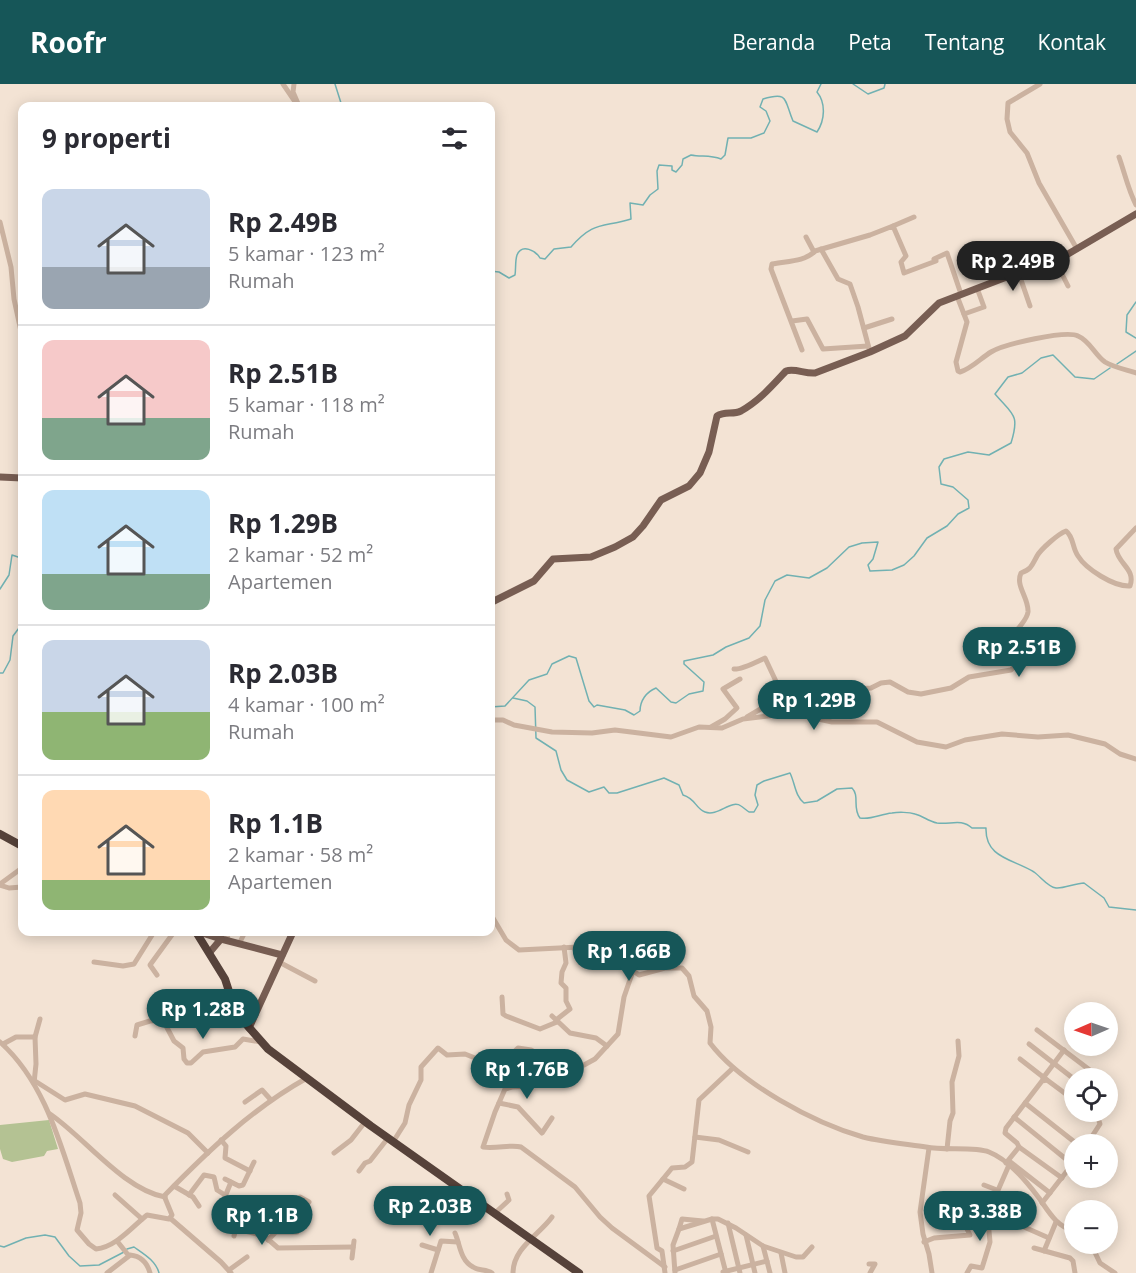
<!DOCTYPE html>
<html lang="id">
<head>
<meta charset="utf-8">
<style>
  :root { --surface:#fff; --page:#f7f7f7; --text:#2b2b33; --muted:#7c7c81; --line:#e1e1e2; --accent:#165658 }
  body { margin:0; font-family:"Open Sans",sans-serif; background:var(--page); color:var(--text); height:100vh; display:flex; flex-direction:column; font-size:22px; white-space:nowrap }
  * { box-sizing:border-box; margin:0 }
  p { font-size:20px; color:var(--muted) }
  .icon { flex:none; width:33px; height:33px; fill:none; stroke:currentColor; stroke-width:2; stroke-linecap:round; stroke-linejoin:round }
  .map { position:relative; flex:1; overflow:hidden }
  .panel { position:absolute; left:18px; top:18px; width:477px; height:834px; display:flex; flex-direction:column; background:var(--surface); border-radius:12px; box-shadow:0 3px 15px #0003 }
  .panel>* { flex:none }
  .needle { width:39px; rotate:268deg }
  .controls { position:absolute; left:1064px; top:918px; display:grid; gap:12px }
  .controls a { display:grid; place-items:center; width:54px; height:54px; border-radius:50%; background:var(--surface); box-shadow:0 3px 15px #0003; font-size:30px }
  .price { position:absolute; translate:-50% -51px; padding:0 14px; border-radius:21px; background:var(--accent); color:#fff; font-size:20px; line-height:39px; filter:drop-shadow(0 2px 3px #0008) }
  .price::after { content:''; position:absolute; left:50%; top:36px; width:18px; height:14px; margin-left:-9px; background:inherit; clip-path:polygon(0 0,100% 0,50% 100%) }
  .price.selected { background:#222; color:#fff }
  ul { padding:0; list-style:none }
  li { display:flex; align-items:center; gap:18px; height:150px; padding:0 24px }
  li+li { border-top:2px solid var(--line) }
  li span { display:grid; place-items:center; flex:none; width:168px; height:120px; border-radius:12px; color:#555 }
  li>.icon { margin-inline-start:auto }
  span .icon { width:72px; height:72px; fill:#fffc; stroke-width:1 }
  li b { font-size:26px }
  h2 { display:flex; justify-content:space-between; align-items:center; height:72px; padding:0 24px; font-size:26px }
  header { display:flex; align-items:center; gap:36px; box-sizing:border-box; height:84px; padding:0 30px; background:var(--accent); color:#fff }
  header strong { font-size:28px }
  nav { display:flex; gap:33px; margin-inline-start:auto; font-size:21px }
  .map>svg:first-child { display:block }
  .garden { fill:#b4c293 }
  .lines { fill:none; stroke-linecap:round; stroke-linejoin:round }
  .stream { stroke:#71b1b2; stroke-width:1.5 }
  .minor { stroke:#cbb2a0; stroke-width:5 }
  .major { stroke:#785e53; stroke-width:7 }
  .highway { stroke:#56423a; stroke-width:8 }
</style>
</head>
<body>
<header>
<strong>Roofr</strong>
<nav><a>Beranda</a><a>Peta</a><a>Tentang</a><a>Kontak</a></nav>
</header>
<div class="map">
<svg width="1136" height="1189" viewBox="0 0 1136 1189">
  <rect width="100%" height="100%" fill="#f3e3d4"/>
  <path class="garden" d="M 49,1036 L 58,1065 L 47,1067 L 44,1072 L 12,1078 L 3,1075 L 0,1065 L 0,1041 Z"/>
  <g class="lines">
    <g class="stream">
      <path d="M 335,0 L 341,19 L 348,22"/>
      <path d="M 853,0 L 868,10 L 884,4 L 885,0"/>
      <path d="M 490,187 L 499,188 L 509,194 L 515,191 C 516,185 515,177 517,171 C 522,159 536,167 540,174 L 545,175 L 554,165 L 571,163 C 594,137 601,144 631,135 L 630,119 L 643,121 L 650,111 L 658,105 L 657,87 L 659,81 L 672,82 L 672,86 L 676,88 L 682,81 L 683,75 L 691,71 C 701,73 710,71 721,75 L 725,71 L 728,54 L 751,54 L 764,49 L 770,37 L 766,27 L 760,23 L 763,15 C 789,7 784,16 793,37 L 817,48 C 825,36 826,19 817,8 L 821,0"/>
      <path d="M 1136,218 L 1127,231 L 1126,248 L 1136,254"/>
      <path d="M 1117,280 L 1136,267"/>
      <path d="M 0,505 L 9,491 L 12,471 L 18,473 L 22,477"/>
      <path d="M 0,589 L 3,589 L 10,576 L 13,552 L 22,540"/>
      <path d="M 513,614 L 527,617 L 535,623 L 536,654 L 556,667 L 561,686 L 567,696 L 589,708 L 604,703 L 609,709 L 617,709 L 664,694 L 679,701 L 683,711 C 696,715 695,724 705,728 C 718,733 731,715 741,722 C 744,724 746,726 749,728 L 754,728 L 758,721 L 755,711 L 757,701 L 764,697 L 790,689 C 795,699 795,712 804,719 L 817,717 L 837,705 L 852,704 C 860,712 852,724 860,734 C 872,736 880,730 892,729 C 898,728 909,728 915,730 C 923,732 928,737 937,739 C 950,741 961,734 972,744 L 986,744 C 985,774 1013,775 1034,788 C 1041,793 1048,803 1056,804 C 1063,805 1076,799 1084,799 L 1104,814 L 1109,823 L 1136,826"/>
      <path d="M 490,623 L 505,622 L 529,596 L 547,590 L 552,580 L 569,572 L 576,574 L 589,617 L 594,623 L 597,621 L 625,626 L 634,631 L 640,627 C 640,617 646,608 656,604 L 671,618 L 676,619 L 689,610 L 703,607 L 704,598 L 684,580 L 684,577 L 713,571 L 726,563 L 749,554 L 760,542 L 765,516 L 775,497 L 787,491 L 809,494 L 827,484 L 849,463 L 862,459 L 878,458 L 873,475 L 868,481 L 870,487 L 892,486 L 904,481 L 914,472 L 927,454 L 947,442 L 958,430 L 969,424 L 968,416 L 953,403 L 941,400 L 939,383 L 944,375 L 968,368 L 989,371 L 1011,359 C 1020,330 1013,331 995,310 L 1008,293 L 1022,289 L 1041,274 L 1053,271 L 1075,293 L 1094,295 L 1110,284"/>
      <path d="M 0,1162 L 4,1163 L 26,1154 L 45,1151 L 55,1153 L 69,1172 L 80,1182 L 99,1181 L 124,1168"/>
      <path d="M 127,1165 L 134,1163 C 144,1170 156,1177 159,1189"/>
    </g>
    <g class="minor">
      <path d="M 283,0 L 298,22"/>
      <path d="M 294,0 L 293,8 L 299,22"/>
      <path d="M 1040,0 L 1008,19 L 1007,35 L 1010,48 L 1027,69 L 1039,99 L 1077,165"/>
      <path d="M 1119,73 C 1125,90 1128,105 1136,121"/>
      <path d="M 0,138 L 11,183 L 14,215 L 22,252"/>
      <path d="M 893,142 L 914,133"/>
      <path d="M 806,153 L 814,168"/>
      <path d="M 821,165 L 838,195 L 850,200 L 858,223 L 870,268"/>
      <path d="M 1057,173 L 1063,192 L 1068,202"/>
      <path d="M 1018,187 L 1030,222"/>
      <path d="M 957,212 L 967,238 L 956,278 L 958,287 L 960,288 C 971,285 981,274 991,268 C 1004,260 1066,246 1078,252 C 1090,257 1095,271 1105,278 C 1113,283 1127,286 1136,289"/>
      <path d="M 964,230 L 984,223 L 977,204"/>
      <path d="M 792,237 L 807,235 L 823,265 L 868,262"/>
      <path d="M 864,244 L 892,235"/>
      <path d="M 802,266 L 771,185 L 772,180 C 786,177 805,178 815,167 L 870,151 L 893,142 L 906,172 L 901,178 L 904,189 L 936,177 L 934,175 L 947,169 L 961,210"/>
      <path d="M 734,585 C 741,586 758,577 765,574 L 781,608"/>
      <path d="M 787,628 L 793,622 L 846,606 L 871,604 L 881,599 L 890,598 L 908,608 L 921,610 L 951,604 L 969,593 L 1011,586 L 1019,578 L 1021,573 L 1022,565 L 1018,545 C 1022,539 1027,535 1028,528 C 1029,514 1015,502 1021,489 C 1032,485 1032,481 1037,472 C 1041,465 1058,450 1066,447 C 1074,453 1072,464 1078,472 C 1086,485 1114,503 1130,502 C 1136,485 1118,480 1116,465 L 1136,444"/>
      <path d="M 747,633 L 764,623 L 783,606 L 803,608 L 810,618"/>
      <path d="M 490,636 L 503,636 L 514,641 L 552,648 L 592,649 L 615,646 L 671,653 L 699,643 L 722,644 L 743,635 L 776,631 L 787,628 L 832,638 L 877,638 L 917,658 L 946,663 L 965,656 L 1002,650 L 1038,653 L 1068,651 L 1105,660 L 1120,670 L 1136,675"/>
      <path d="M 711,643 L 725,635 L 737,624 L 723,605 L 740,595"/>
      <path d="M 0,800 L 22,784"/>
      <path d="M 0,801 L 9,804 L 22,803"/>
      <path d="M 490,829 L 506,856 L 519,866 L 579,863 L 583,861 L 585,856 L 587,854 L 639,891 L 665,884 L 682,884 L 689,892 L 694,912 L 707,927 L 711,943 L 710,959 C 741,1000 814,1039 863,1053 C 883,1058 905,1060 926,1063 C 944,1067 974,1062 989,1068 C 1009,1076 1026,1097 1039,1114 C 1049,1128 1056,1142 1074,1147"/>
      <path d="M 227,857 L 228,848"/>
      <path d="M 239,860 L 245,848"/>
      <path d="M 94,878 L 123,882 L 134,880 L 154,848"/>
      <path d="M 279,878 L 315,897"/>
      <path d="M 633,887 L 624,913 L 618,950 L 595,975 L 584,981 L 554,986 L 532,1002 L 512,1003 L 505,1005 L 495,1028 L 483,1063 C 497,1065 511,1060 521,1063 L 575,1103 L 600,1133 L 612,1144 L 665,1183"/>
      <path d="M 157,891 L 150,881 L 174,848"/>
      <path d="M 502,913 L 503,930 L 506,932 L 540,945 L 557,938"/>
      <path d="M 194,919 L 181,922 L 163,936 L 174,957 L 183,964 L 184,975 L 187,979 L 191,979 L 203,968 L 235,963 L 243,955 L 261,958"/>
      <path d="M 552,932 L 570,949 L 596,954 L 607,962"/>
      <path d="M 556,936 L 570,925 L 566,917 L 566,904 L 561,899 L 562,888 L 566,879 L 564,863"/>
      <path d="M 1037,946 L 1095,990 L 1095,994"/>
      <path d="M 135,952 L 137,941 L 150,937 L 163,936"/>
      <path d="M 0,958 C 46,999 61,1063 80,1119 L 81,1129 L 77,1146 L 89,1160 L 96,1165 C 116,1163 132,1143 147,1131 L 169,1135 L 172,1131 L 165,1114 L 165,1111 C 208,1067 253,1024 307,994"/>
      <path d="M 3,960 L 16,953 L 35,953"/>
      <path d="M 1029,960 L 1074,995"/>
      <path d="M 1020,975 L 1047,996"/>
      <path d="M 1043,994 L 1064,966"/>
      <path d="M 35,997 L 65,1016 L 85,1010 L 135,1022 L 188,1049 L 208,1069"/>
      <path d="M 34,999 L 36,980 L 35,953 L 40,935"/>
      <path d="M 245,1018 L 262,1006 L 271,1016"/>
      <path d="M 499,1019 L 518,1023 L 542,1049 L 552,1034"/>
      <path d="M 1025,1019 L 1077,1060"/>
      <path d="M 50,1030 C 84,1053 124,1106 165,1113"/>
      <path d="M 1014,1033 L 1072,1080"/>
      <path d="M 695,1053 L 719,1056 L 748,1068"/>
      <path d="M 221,1056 L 226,1062 L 225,1074 L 250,1087"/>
      <path d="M 393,1058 L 405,1039 L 409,1021 L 421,996 L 421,983 L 438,964 L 447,971 L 465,970 L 490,980 L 505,977 L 518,964 L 531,966 L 536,969 L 539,978 L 554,986"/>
      <path d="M 1087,1060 L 1100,1040 L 1098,1034 L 1089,1028"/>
      <path d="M 1019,1063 L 1062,1094"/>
      <path d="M 929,1064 L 920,1128 L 923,1150 L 929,1170 L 932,1189"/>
      <path d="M 947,1065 L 950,1037 L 953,1029 L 952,998 L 959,972 L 958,957"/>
      <path d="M 334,1069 L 351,1056 L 365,1038"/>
      <path d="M 1009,1077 L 1050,1109"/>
      <path d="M 1006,1079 L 1019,1063 L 1017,1059 L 1005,1049 L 1006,1044 L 1042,997 L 1047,996 L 1074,1016"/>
      <path d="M 359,1087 L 365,1079 L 370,1077 L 388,1054"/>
      <path d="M 225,1095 L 239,1102 L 243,1101 L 254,1078"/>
      <path d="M 663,1095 L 684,1105"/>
      <path d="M 231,1098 L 222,1120 L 223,1124 L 279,1140 L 284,1140 L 300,1113 L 309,1118"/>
      <path d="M 984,1101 L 997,1106"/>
      <path d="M 174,1102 L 193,1113 L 199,1122"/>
      <path d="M 973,1110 L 993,1116"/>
      <path d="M 115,1111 L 142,1135"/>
      <path d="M 189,1111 L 204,1091 L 214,1093 L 217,1106 L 225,1111"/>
      <path d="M 1042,1119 L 1074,1078"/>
      <path d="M 495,1129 L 509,1116 L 507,1110"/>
      <path d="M 170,1134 L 221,1178 L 231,1189"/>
      <path d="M 989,1134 L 1024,1143 L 1049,1154"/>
      <path d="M 712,1135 L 726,1189"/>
      <path d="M 219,1137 L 219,1130 L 223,1124"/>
      <path d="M 963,1137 L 988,1136"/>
      <path d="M 728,1139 L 740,1189"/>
      <path d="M 236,1145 L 261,1151 L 263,1149 L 268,1136"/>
      <path d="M 679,1145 L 682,1135 L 703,1137"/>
      <path d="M 455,1149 C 460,1160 460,1176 473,1183 C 479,1187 486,1185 492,1189"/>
      <path d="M 262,1150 L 278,1164 L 353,1163"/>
      <path d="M 746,1151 L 755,1189"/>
      <path d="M 234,1152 L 240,1129"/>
      <path d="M 268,1156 L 276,1148 L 297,1148"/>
      <path d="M 924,1158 L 934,1154 L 970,1151 L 962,1135 L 962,1122"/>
      <path d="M 1091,1160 L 1100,1179 L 1115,1189"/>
      <path d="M 422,1161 L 438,1166"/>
      <path d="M 763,1162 L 770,1189"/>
      <path d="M 1034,1164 L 1070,1174 L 1073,1177 L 1075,1189"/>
      <path d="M 673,1167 L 716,1152"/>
      <path d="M 1044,1167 L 1056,1138"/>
      <path d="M 781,1169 L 785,1189"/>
      <path d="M 130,1171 C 141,1172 147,1178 150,1189"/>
      <path d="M 352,1174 L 354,1157"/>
      <path d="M 869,1180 L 875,1180 L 870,1189"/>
      <path d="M 229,1186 L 247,1173"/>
      <path d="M 675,1186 L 721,1170"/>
      <path d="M 723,1188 L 767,1177"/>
      <path d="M 107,1189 L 129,1172 L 117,1157"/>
      <path d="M 431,1189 L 441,1157 L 458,1158"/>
      <path d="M 513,1189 C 513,1164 539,1151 552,1133"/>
      <path d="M 665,1189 L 662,1167 L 657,1164 L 649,1112 L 672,1084 L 685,1083 L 692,1078 L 699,1016 L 733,984"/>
      <path d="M 675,1189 L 673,1161 L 679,1145 L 712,1135 L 718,1135 L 736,1144 L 763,1162 L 796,1173 L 803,1173 L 812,1163"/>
      <path d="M 967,1189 L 971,1182 L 982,1184 L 990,1158 L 988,1136 L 992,1120 L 1009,1081"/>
    </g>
    <g class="major">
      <path d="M 0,393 L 22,394"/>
      <path d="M 490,519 L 534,497 L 553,475 L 591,473 L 615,463 L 633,453 L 643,442 L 661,416 L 689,402 L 700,389 L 709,368 L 717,332 C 725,327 733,331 741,327 C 759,317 772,302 786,287 C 795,284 805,290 815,289 L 870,268 L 905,252 L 939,219 L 1004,194 L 1039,178 L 1068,170 L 1136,130"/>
      <path d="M 199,848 L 221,855 L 282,871"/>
      <path d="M 210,868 L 221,855"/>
      <path d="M 249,944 L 293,848"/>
    </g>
    <g class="highway">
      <path d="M 0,750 L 22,762"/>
      <path d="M 196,848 L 225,895 L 234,923 L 246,940 L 268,965 L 371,1042 L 579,1189"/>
    </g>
  </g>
</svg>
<div class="controls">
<a><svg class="needle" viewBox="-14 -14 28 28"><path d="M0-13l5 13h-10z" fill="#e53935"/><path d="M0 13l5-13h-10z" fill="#7c7c81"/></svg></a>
<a><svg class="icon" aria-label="locate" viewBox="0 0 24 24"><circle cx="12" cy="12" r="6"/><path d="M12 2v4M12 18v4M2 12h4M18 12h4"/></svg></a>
<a>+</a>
<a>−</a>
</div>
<b class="price selected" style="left:1013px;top:208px">Rp 2.49B</b>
<b class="price" style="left:1019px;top:594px">Rp 2.51B</b>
<b class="price" style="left:814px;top:647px">Rp 1.29B</b>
<b class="price" style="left:629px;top:898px">Rp 1.66B</b>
<b class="price" style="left:203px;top:956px">Rp 1.28B</b>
<b class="price" style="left:527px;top:1016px">Rp 1.76B</b>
<b class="price" style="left:430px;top:1153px">Rp 2.03B</b>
<b class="price" style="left:980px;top:1158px">Rp 3.38B</b>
<b class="price" style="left:262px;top:1162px">Rp 1.1B</b>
<section class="panel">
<h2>9 properti<svg class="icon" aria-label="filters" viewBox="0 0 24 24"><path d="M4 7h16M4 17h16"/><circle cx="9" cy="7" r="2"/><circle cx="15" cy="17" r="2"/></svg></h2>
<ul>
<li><span style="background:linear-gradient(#c9d6e8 65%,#9aa5b1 0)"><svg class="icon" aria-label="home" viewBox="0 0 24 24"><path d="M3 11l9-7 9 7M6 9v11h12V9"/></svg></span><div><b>Rp 2.49B</b><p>5 kamar · 123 m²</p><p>Rumah</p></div></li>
<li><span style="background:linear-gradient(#f6c9c9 65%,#7fa58c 0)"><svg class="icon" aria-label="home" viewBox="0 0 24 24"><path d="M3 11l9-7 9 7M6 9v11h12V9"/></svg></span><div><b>Rp 2.51B</b><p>5 kamar · 118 m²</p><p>Rumah</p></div></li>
<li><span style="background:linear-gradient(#bfe0f5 70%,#7fa58c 0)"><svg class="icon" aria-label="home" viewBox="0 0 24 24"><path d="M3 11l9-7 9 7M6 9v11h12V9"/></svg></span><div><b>Rp 1.29B</b><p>2 kamar · 52 m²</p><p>Apartemen</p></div></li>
<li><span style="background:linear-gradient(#c9d6e8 60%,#8fb573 0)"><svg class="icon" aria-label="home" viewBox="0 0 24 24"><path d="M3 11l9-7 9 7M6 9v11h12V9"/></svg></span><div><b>Rp 2.03B</b><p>4 kamar · 100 m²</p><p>Rumah</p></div></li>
<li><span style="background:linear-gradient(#ffd9b3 75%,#8fb573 0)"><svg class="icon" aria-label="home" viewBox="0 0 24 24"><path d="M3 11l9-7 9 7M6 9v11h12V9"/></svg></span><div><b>Rp 1.1B</b><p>2 kamar · 58 m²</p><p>Apartemen</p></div></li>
</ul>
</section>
</div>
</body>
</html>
